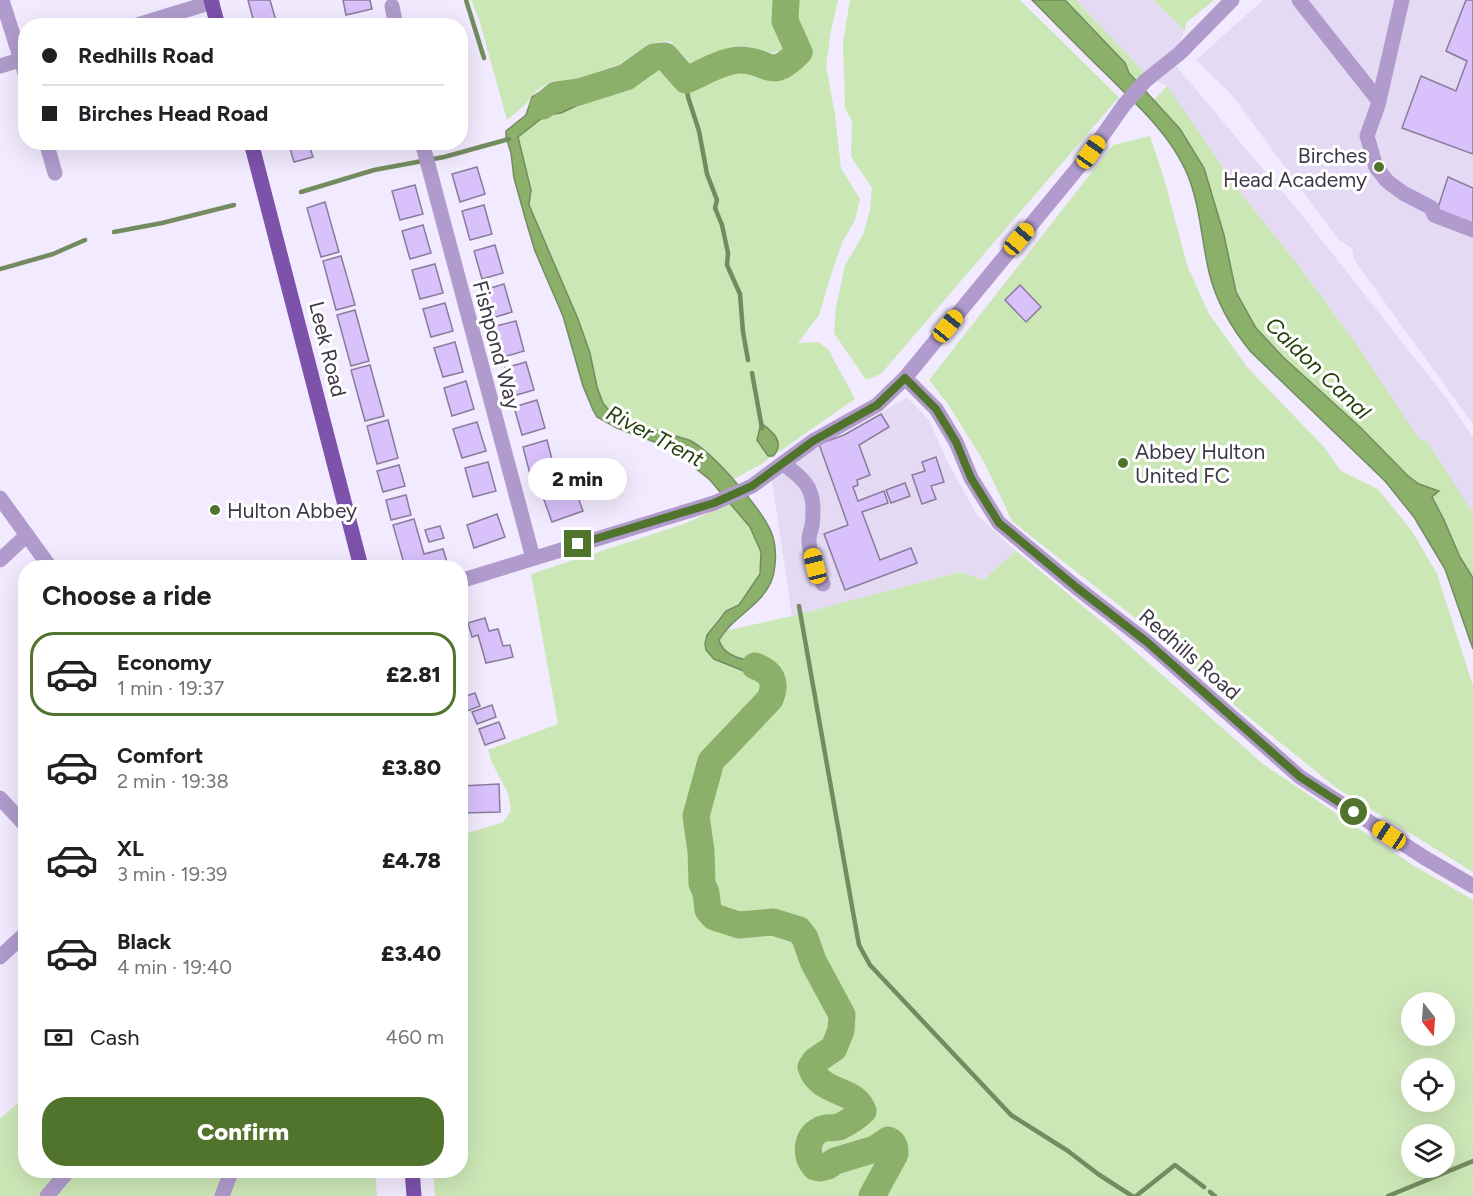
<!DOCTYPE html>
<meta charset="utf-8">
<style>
body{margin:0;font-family:Figtree,sans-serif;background:#f6f6f6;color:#202124;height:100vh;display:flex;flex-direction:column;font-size:22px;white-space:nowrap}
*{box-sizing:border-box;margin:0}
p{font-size:20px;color:#757577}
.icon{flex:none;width:33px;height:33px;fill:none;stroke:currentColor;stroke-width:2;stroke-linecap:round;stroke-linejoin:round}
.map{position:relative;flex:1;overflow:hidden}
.drawer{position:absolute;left:18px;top:560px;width:450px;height:618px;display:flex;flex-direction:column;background:#fff;border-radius:24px;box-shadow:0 6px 24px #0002}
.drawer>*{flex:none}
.hud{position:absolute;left:18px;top:18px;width:450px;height:132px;border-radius:24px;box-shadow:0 6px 24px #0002;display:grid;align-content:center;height:132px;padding:0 24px;background:#fff}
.needle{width:39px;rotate:163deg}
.buttons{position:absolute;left:1401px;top:992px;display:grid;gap:12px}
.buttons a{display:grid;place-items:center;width:54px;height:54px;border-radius:50%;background:#fff;box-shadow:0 6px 24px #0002;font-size:30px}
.end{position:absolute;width:27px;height:27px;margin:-14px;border:8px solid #51742d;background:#fff;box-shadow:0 0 0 3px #fff}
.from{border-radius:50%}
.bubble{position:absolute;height:42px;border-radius:21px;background:#fff;box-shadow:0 6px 24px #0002;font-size:20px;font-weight:800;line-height:42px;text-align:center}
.car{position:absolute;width:18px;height:36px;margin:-18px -9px;border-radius:8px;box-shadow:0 0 4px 2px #0007;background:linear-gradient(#f5c518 24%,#345 0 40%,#f5c518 0 76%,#345 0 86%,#f5c518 0)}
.hud b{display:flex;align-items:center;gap:21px;height:57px;font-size:22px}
.hud b+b{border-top:2px solid #e0e0e0}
.hud i{width:15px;height:15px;background:#202124}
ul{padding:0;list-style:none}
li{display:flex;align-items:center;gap:18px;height:84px;margin:0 12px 9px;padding:0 12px;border:3px solid transparent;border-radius:24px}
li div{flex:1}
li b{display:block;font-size:22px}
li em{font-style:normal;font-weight:800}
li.active{border-color:#51742d}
li>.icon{width:54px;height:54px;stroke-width:1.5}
h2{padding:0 24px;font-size:27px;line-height:72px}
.pay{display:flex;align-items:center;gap:15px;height:66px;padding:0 24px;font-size:22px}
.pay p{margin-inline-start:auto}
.button{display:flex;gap:12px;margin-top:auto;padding:12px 24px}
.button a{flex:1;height:69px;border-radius:24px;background:#51742d;color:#fff;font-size:24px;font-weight:800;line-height:69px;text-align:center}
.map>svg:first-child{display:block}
.built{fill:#e4daf3}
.green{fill:#cce7b6;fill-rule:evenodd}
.water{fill:#8ab06a;stroke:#738c5f;stroke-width:1.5}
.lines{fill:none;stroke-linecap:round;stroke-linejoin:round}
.stream{stroke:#738c5f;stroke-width:4.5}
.river{stroke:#8ab06a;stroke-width:27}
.building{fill:#d9c1fb;stroke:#897c9b;stroke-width:1.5}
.minor{stroke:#b09bcc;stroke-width:15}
.major{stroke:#7c52ab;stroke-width:15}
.route{stroke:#51742d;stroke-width:8}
.poi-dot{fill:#51742d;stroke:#fff;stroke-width:2}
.labels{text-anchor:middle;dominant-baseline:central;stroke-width:6;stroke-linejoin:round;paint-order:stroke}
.poi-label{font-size:21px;fill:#3e3846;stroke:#fff;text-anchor:start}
.street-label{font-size:21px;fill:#3e3846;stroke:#fff}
.water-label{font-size:22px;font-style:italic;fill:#263e0b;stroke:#fff}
</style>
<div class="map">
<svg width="1473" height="1196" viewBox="0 0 1473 1196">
<rect width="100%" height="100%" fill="#f2eafe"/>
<g class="built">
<path d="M1076,0H1153L1185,31L1171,60L1301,214L1447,399L1473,437V513L1427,441L1419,439L1357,345L1296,262L1243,196L1167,86L1149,77Z"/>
<path d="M1263,0H1473V424L1354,260L1352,248L1339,240L1231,94L1196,60Z"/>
<path d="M907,397L929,420L947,461L977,515L1016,551L983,580L960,572L792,616L772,480L819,444L844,435Z"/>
</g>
<g class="green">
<path d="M471,0H838L831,31L826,66L835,115L841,168L860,199L855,220L842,243L831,275L819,315L798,343L818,342L828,349L855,399L760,465L732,480L700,446L689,440L614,418L603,403L597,387L590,353L529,205L531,189L518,137L546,115L561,113L578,105L598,100L637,80L655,68L667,75L670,81L693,86L729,73L747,72L762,77L798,70L781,51C764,57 756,45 739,46C721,47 707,57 690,63L670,41L649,44L620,64L576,79L552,81L537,90L526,104L507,120L479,19Z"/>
<path d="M850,0H1020L1119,97L881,374L866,380L834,333L836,308L845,265L863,235L870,210L872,188L851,157L852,121L845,109L843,41Z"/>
<path d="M1065,0H1076L1145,73L1136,82L1129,73L1125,63Z"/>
<path d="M1153,0H1214L1186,23L1185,31Z"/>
<path d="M1167,86L1243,196L1296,262L1357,345L1419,439L1427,441L1473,513V578C1462,560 1454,542 1445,522C1441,514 1435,507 1431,497L1438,491L1419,484L1408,476L1361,428L1283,357L1256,328L1236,292L1224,235L1204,168L1180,129L1153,101Z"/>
<path d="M1150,136L1164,178L1187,265L1209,314L1247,367L1324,447L1341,471L1378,489L1412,531L1437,574L1473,686V872L1338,789L1241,711L1162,639L1012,521L984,462L948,404L929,380L1113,145Z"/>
<path d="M731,503C762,538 775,565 740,604C736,608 732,608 728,610C717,616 708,633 705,644L714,659L764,679L768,686L766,693L779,674C760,658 726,664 719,640L724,631L792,616L960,572L983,580L1016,551L1108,627L1263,764L1411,864L1473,900V1196H435L433,1170H460L461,829L465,834L503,822L511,811L508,793L492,763L488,750L558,724L531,574L684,524ZM1412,1002H1444V1035H1412ZM1412,1068H1444V1101H1412ZM1412,1134H1444V1167H1412Z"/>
<path d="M25,1097L26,1170H375L377,1196H0V1119Z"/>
</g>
<g class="water">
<path d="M1032,0H1065L1125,63L1129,73L1180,129L1204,168L1224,235L1236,292L1256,328L1283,357L1361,428L1408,476L1419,484L1439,491L1432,497L1444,520L1460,557L1473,578V649L1445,569L1414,517L1385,481L1251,352C1232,329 1216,301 1209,272C1201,238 1200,201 1185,169C1167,131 1136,104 1107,75C1081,50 1057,25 1032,0Z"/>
<path d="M573,88L578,105L561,113L546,115L518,137L531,190L529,205L578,319L590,353L597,387L603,403L615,418L689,440C712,451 766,513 773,537C777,551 776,569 771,582C760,607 732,617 719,640C727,667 767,655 782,680V692L765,694L768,686L764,679L714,659L706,650L705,644L707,635L726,611L739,605L760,574L761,552L750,527L710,480L676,453L668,447L617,428L597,417L593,410L583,386L563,316L535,251L526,221L514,178L511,153L506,137V131L526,115L532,97L542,91Z"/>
<path d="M761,423C772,431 786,442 773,456H768L757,440Z"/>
</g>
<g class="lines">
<g class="stream">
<path d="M466,0L484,58"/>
<path d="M686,80L688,97L699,131L707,174L717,200L715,208L722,225L728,253L727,265L740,294L743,332L748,360"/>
<path d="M301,192L374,170L444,157L509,139"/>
<path d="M114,232L162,223L234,205"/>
<path d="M0,269L53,254L85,240"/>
<path d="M752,373L762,428"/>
<path d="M799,606L853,912L859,945L870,965L1011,1115L1068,1151L1098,1174L1132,1196"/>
<path d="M1210,1192L1215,1196"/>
<path d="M1136,1196L1175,1165L1204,1187"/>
<path d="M1388,1196L1473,1161"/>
</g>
<g class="river">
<path d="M543,106L556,95L579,92L626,77L654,57L665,56L686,80C703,73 721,61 739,60C769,59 769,83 799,52L785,21L786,0"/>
<path d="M755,666C772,672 777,682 770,699L711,761L696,816L701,851L702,883L706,893L708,910L714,917L739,925L773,922L799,930L805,938L813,961L842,1015L841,1030L834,1048L815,1061L811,1067C820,1095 856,1088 863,1111C857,1117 847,1123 839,1127C833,1129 826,1126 820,1130C806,1137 805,1156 815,1167L820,1168L828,1166L835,1161L875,1149L888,1140C895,1143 895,1148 895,1154L872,1196"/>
</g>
</g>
<g class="building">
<path d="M248,0H270L276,21L255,26Z"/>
<path d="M343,0H370L372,9L346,15Z"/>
<path d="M1466,0H1473V154L1402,128L1421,76L1456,91L1467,61L1446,51Z"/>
<path d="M288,142H308L313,157L294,162Z"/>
<path d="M477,167L485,194L460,202L452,174Z"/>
<path d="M1448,177L1473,188V228L1436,214Z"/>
<path d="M415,185L423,214L400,220L392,191Z"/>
<path d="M325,202L339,252L321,257L307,208Z"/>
<path d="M484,205L492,234L470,240L462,211Z"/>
<path d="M423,225L431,253L410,259L402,231Z"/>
<path d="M495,245L503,273L482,279L474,251Z"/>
<path d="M341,256L355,305L336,310L323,261Z"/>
<path d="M435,264L443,293L420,299L412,270Z"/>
<path d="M504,284L512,312L492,318L484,290Z"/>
<path d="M1020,285L1041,307L1026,322L1005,300Z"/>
<path d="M445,303L453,331L431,337L423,309Z"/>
<path d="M355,310L369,361L351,366L337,315Z"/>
<path d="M516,321L524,351L500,358L492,327Z"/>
<path d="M455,342L463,372L443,377L434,348Z"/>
<path d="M526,362L534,390L513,396L505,368Z"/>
<path d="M370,365L384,416L365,421L351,370Z"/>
<path d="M466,381L474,409L452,416L444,388Z"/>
<path d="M537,400L545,428L522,435L514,407Z"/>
<path d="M881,414L889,427L859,445L870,475L857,480L858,485L853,487L858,501L884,491L888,503L862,512L880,560L911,548L917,563L845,590L824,534L848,525L819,444L844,435Z"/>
<path d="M388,420L398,458L377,464L367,426Z"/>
<path d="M477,422L486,451L462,458L453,429Z"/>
<path d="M547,440L555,471L531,478L523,447Z"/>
<path d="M936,457L944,482L931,486L936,499L922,504L912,475L925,471L922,462Z"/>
<path d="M488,462L496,491L473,497L465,468Z"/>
<path d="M399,465L405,486L383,492L377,471Z"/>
<path d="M905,483L910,496L891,503L886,490Z"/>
<path d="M574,486L583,511L552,522L543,497Z"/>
<path d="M406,495L411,515L391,520L386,500Z"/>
<path d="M497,514L505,537L474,548L467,525Z"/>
<path d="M414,519L424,554L443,549L447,562L429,567H405L393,525Z"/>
<path d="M440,526L444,538L429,542L425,530Z"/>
<path d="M485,618L489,631L498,629L503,646L510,645L513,657L486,663L478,635L472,637L468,623Z"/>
<path d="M475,693L480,706L462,713L460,698Z"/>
<path d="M492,705L496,717L477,724L472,712Z"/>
<path d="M499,722L505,738L485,745L479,729Z"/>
<path d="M499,784L500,812L463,813L462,786Z"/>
</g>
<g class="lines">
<g class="minor">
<path d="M2,0L26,76"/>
<path d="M1299,0L1379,101"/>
<path d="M1402,0L1378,105L1367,136L1376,167L1387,181L1403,193L1432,208L1434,215L1473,230"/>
<path d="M392,6L396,26"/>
<path d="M134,26L212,2"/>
<path d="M0,66L26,58"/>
<path d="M46,142L55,173"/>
<path d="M422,142L533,558"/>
<path d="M905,378L936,409L956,442L971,478L999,523L1076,587L1147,642L1300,777L1425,858L1473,886"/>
<path d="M783,464C810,482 816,493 812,526C811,530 809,535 809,539C809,554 817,571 823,584"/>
<path d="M0,498L50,567"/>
<path d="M0,560L27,535"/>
<path d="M460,581L714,503L752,486L813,441L877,405L905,378L1091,152L1124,105L1145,81L1180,53L1232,0"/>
<path d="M0,798L26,826"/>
<path d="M0,957L26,933"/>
<path d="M47,1196L69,1170"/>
<path d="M222,1196L232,1170"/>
</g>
<g class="major">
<path d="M211,0L218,26"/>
<path d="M251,142L361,567"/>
<path d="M412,1170L414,1196"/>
</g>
</g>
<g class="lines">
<path class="route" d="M578,544L714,503L752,486L813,441L877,405L905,378L936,409L956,442L971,478L999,523L1076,587L1147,642L1300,777L1354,812"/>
</g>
<g class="poi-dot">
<circle cx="1379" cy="167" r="6"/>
<circle cx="1123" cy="463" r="6"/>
<circle cx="215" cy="510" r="6"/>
</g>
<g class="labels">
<g class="poi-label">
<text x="1367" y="155" text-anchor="end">Birches<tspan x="1367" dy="24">Head Academy</tspan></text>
<text x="1135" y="451">Abbey Hulton<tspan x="1135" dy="24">United FC</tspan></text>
<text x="227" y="510">Hulton Abbey</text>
</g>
<g class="street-label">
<text transform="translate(497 345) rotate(75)">Fishpond Way</text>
<text transform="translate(328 349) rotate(76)">Leek Road</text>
<text transform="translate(1190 654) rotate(41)">Redhills Road</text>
</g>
<g class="water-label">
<text transform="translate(1318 368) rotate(44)">Caldon Canal</text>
<text transform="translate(655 436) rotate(28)">River Trent</text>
</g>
</g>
</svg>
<div class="buttons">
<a><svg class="needle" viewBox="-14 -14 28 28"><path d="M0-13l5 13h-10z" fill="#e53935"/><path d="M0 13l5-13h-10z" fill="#757577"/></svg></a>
<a><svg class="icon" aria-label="locate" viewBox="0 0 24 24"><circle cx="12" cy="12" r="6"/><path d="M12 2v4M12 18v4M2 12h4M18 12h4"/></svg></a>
<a><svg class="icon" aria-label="layers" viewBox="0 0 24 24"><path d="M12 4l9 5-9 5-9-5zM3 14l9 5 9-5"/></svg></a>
</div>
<i class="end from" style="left:1354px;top:812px"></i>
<i class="end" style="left:578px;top:544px"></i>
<div class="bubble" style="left:528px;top:458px;width:99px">2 min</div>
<i class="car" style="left:1091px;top:152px;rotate:35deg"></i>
<i class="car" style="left:1019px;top:239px;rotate:40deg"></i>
<i class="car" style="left:948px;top:326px;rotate:39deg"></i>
<i class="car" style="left:815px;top:566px;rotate:346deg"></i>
<i class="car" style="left:1389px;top:835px;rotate:303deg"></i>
<div class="hud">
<b><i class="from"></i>Redhills Road</b>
<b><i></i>Birches Head Road</b>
</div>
<section class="drawer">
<h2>Choose a ride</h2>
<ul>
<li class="active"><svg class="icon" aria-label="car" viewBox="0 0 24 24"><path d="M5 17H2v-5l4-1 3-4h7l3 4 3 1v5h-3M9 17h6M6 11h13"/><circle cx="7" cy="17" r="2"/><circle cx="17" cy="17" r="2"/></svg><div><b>Economy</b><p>1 min · 19:37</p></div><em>£2.81</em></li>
<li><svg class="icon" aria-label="car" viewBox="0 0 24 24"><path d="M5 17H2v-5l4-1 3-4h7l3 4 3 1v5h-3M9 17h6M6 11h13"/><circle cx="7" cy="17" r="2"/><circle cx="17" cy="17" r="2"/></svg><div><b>Comfort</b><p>2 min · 19:38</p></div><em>£3.80</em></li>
<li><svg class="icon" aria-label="car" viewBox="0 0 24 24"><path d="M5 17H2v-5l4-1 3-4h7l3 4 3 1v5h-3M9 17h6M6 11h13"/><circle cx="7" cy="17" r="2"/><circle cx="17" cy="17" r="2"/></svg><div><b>XL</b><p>3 min · 19:39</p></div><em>£4.78</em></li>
<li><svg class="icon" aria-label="car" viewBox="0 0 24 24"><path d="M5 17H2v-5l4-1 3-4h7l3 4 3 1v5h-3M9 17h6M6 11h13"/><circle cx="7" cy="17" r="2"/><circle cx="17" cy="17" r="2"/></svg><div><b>Black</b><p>4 min · 19:40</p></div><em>£3.40</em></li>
</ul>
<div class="pay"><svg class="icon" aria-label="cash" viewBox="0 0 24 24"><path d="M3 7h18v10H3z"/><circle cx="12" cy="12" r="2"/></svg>Cash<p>460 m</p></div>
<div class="button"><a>Confirm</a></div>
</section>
</div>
